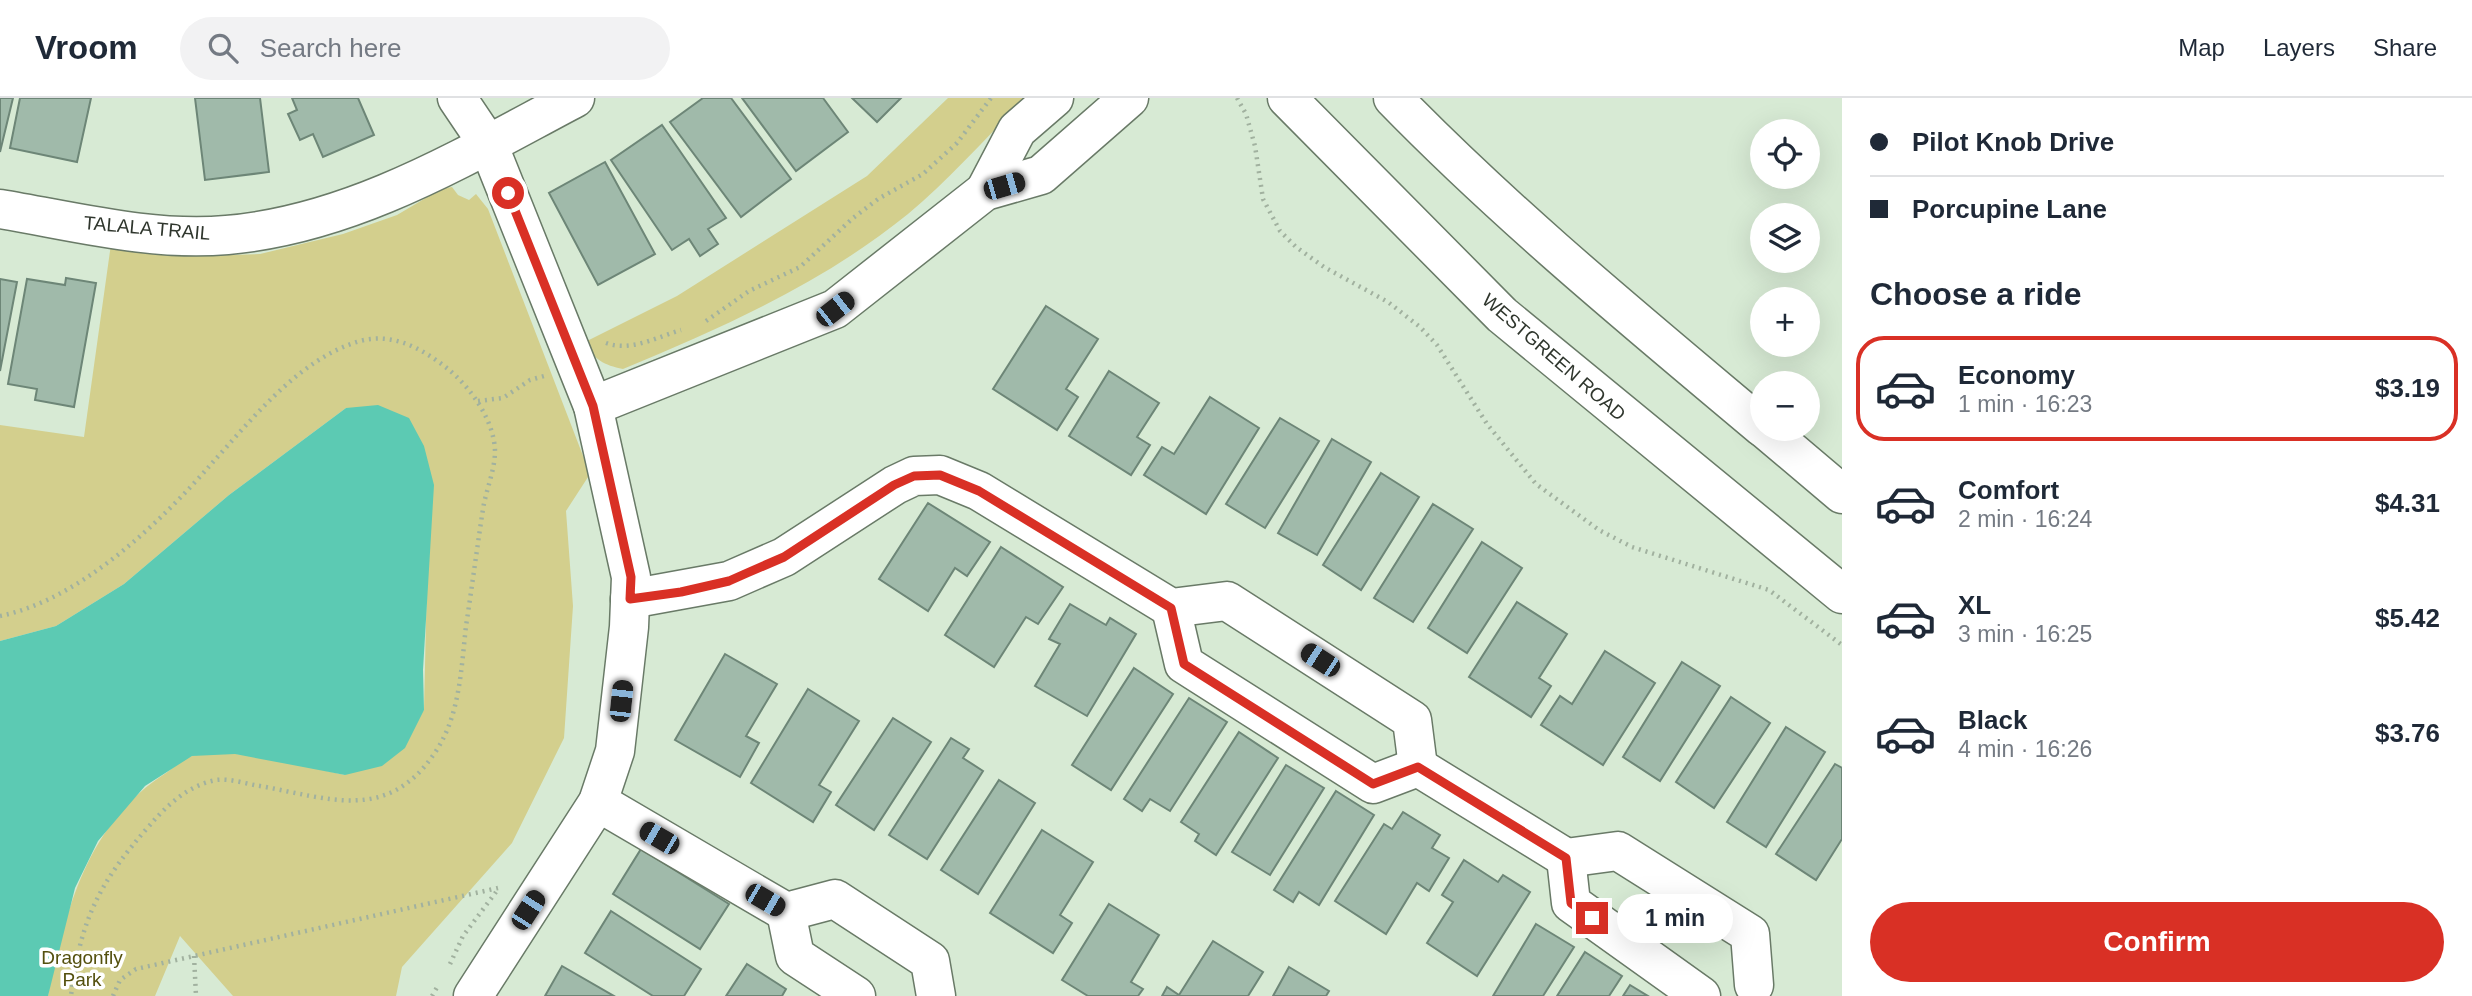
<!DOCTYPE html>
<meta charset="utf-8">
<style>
body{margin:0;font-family:Arial,sans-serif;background:#f2f2f3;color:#1f2937;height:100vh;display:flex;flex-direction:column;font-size:26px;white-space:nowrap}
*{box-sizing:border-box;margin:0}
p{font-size:23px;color:#747a83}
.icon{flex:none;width:38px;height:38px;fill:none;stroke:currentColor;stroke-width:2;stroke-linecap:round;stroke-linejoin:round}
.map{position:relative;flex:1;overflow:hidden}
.details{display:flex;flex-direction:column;background:#fff;width:630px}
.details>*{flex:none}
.hud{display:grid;align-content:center;height:154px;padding:0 28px;background:#fff}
.tools{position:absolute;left:1750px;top:21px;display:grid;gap:14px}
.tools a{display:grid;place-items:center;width:70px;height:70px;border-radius:50%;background:#fff;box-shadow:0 7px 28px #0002;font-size:35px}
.end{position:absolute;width:32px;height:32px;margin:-16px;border:9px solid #d93025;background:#fff;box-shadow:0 0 0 4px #fff}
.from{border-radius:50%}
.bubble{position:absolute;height:49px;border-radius:24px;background:#fff;box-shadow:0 7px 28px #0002;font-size:23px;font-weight:700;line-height:49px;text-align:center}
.car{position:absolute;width:21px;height:42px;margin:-21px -10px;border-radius:9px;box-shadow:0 0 5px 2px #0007;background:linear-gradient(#222 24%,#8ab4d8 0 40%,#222 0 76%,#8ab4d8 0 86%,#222 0)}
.hud b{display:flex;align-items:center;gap:24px;height:66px;font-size:26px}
.hud b+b{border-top:2px solid #e0e1e3}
.hud i{width:18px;height:18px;background:#1f2937}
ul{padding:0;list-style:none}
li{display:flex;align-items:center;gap:21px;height:105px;margin:0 14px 10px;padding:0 14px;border:4px solid transparent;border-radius:28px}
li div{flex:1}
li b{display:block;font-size:26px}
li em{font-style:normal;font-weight:700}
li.on{border-color:#d93025}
li>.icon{width:63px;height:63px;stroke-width:1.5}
h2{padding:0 28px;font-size:32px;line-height:84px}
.action{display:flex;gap:14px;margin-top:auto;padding:14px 28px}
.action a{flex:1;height:80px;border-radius:42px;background:#d93025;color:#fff;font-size:28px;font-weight:700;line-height:80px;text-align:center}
header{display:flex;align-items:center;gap:42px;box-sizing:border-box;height:98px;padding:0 35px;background:#fff;border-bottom:2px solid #e0e1e3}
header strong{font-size:33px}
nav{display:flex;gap:38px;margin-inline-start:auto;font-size:24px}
.search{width:490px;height:63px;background:#f2f2f3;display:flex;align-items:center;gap:18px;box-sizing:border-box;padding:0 24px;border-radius:38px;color:#747a83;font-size:26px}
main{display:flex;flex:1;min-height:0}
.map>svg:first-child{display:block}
.green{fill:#d3cf8d}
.water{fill:#5ccab3}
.building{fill:#a0baaa;stroke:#6d8677;stroke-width:2}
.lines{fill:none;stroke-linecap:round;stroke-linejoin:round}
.minor-casing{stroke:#697a67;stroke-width:41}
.path{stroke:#a1b19f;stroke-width:4.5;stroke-dasharray:2 5;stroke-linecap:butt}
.minor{stroke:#fff;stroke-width:38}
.route{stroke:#d93025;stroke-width:9}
.labels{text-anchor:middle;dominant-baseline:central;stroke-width:7;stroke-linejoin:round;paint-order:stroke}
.street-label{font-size:19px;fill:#2f362d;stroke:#fff}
.park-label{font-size:19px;fill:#54500e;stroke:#fff}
</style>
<header>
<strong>Vroom</strong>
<div class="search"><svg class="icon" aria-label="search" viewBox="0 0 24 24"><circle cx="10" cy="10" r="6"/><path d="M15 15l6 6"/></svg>Search here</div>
<nav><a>Map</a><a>Layers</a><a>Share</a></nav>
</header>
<main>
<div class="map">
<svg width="1842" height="898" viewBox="0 0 1842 898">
<rect width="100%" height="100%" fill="#d7ead4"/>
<g class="green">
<path d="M948,0H1026C987,38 950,81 908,116C823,185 724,229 623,271C604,267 594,262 585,244L677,198L867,78Z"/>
<path d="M452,89L458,97L469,102L476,96L488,111L590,376L566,413L573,508L564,640L512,745L402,869L396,898H233L180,838L155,898H48C65,813 88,724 166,675C174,670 183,660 192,658C229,647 306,669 345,677L424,612L427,480L346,310L229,397L124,486L56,528L0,543V327L84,339L111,146L196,158L260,156L343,136L397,117L441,91Z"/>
</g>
<path class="water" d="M378,307L409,320L424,348L434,387L423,572L424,612L405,650L382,668L345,677L235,656L192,658L145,688L98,743L75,790L48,898H0V543L56,528L124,486L229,397L346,310Z"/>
<g class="building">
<path d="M0,0H13L0,54Z"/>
<path d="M20,0H91L77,64L10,50Z"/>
<path d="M195,0H260L269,74L205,82Z"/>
<path d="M292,0H358L374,37L323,59L313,36L300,42L288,16L297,12Z"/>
<path d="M703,0H731L791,81L741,119L670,24Z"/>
<path d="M742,0H823L848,34L796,73Z"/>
<path d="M852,0H901L877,24Z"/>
<path d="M662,27L726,120L708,131L718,146L700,158L689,141L672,152L611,62Z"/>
<path d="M605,64L655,156L598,187L549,95Z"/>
<path d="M66,180L96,185L74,309L35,302L37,291L8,286L27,181L65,187Z"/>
<path d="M0,181L17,184L0,273Z"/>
<path d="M1046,208L1098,241L1066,291L1078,299L1057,332L993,291Z"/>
<path d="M1109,273L1159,305L1137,339L1150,347L1131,377L1069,338Z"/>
<path d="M1210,299L1259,330L1206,416L1144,377L1162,349L1174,356Z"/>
<path d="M1280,320L1319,343L1265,430L1226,406Z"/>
<path d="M1332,341L1371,364L1317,457L1278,435Z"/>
<path d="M1381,375L1419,399L1361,492L1323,467Z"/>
<path d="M928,405L990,444L967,478L955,470L928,513L879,481Z"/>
<path d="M1433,406L1473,431L1413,524L1374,500Z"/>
<path d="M1482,444L1522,470L1467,555L1428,530Z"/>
<path d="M1001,449L1063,489L1038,526L1026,519L994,569L945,537Z"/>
<path d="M1517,504L1567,536L1539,580L1551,588L1531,619L1469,579Z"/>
<path d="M1070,506L1106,527L1110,520L1136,536L1087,618L1035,588L1060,546L1049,541Z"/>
<path d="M1605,553L1655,585L1603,667L1541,627L1560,598L1572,606Z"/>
<path d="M725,556L777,586L746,638L759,645L740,679L675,642Z"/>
<path d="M1682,564L1720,588L1660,683L1623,659Z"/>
<path d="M1134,570L1173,596L1111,692L1072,667Z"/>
<path d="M808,591L859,623L819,687L831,694L813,724L751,685Z"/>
<path d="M1731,599L1770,625L1714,710L1676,684Z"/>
<path d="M1189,600L1227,624L1170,713L1150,701L1142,713L1124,701Z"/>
<path d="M893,620L931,644L874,732L836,707Z"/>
<path d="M1786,629L1825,654L1766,749L1727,724Z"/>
<path d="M1239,634L1278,660L1216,757L1195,743L1199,736L1181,724Z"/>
<path d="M951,640L969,651L963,660L983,673L927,761L889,737Z"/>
<path d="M1835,666L1842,670V741L1816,782L1776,756Z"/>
<path d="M1286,667L1324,690L1270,777L1232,754Z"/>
<path d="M999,682L1035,705L978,796L941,772Z"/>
<path d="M1336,693L1374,717L1319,807L1299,794L1293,804L1274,792Z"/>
<path d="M1403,714L1440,737L1432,750L1449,760L1429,793L1417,785L1386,836L1335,803L1384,726L1392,731Z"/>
<path d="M1042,732L1093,764L1060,817L1072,825L1053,855L990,815Z"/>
<path d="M641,751L729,806L700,851L613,796Z"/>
<path d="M1464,762L1498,784L1503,777L1530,794L1477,878L1427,845L1453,804L1442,797Z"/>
<path d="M1109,806L1159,837L1131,884L1143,891L1138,898H1088L1062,882Z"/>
<path d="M611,813L701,871L684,898H653L585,855Z"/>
<path d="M1536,826L1574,849L1543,898H1493Z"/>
<path d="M1213,843L1263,874L1248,898H1162L1167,889L1179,897Z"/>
<path d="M1585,854L1622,878L1609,898H1557Z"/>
<path d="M747,866L786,891L782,898H726Z"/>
<path d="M562,868L614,898H545Z"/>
<path d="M1289,869L1329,893L1326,898H1273Z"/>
<path d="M1630,887L1648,898H1623Z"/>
</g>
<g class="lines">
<g class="minor-casing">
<g id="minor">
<path d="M457,0L488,46L593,308L631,479L629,529L615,653L598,704L473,898"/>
<path d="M1287,0L1502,217L1842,496"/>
<path d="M1393,0C1508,118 1636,223 1762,329"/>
<path d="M985,93L1017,32L1054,0"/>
<path d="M0,111C73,123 152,144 227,137C354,126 465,58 575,0"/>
<path d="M593,308L835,211L985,93L1041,77L1129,0"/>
<path d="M1765,331L1842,396"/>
<path d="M630,501L729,483L784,459L895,387L914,378L940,377L979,393L1171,510L1227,503L1412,622L1418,669"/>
<path d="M1171,510L1184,566L1373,686L1418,669"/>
<path d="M1418,669L1566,760L1618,753L1750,836L1754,887"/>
<path d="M598,704L786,814L835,801L930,863L936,898"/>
<path d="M1566,760L1571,805L1701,898"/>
<path d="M786,814L795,858L856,898"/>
</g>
</g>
<g class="path">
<path d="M1237,0L1246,16L1255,48L1263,101L1280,133L1296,149L1324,169L1388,204L1420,229L1437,247L1487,326L1536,386L1599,432L1632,449L1769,492L1842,547"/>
<path d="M706,223L749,193L800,169L853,120L878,101L923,76L957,45L991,0"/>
<path d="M606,245C631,254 657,239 681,232"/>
<path d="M478,303L503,300L530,282L544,278"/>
<path d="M0,518C80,502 161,424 213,364C253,320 300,260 360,243C393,234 423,251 448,271C471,290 494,322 495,353C495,372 486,392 483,411C477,450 472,489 466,528C461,572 460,619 434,656C387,725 328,700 260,688C246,686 230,680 216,682C189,687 167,707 150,727C100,783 80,822 71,898"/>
<path d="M194,858L196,898"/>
<path d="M450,866L463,838L496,794"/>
<path d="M113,898L120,882L136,871L498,790"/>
<path d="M432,898L439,886"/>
</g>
<use href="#minor" class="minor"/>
</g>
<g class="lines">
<path class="route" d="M508,95L593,308L631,479L630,501L681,494L729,483L747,475L784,459L894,387L914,378L940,377L979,393L1171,510L1184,566L1373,686L1418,669L1566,760L1571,805L1592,820"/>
</g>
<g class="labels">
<g class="street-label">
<text transform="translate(147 130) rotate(5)">TALALA TRAIL</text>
<text transform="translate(1554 259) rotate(41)">WESTGREEN ROAD</text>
</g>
<g class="park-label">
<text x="82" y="859">Dragonfly<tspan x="82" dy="22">Park</tspan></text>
</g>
</g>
</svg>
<div class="tools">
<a><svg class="icon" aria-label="locate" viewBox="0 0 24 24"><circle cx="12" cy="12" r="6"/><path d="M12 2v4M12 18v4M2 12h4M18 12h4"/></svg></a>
<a><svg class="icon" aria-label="layers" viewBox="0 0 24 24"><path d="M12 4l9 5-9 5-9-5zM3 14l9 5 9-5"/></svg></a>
<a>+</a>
<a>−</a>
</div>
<i class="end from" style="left:508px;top:95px"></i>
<i class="end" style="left:1592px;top:820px"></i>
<div class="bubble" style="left:1617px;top:796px;width:116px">1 min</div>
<i class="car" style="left:1004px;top:88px;rotate:74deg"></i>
<i class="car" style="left:835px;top:211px;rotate:52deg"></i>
<i class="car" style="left:1320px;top:562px;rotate:303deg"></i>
<i class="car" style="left:621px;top:603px;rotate:6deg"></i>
<i class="car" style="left:659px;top:740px;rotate:300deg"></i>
<i class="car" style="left:765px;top:802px;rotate:120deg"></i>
<i class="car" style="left:528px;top:812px;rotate:33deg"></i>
</div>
<section class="details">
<div class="hud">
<b><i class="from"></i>Pilot Knob Drive</b>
<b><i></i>Porcupine Lane</b>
</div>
<h2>Choose a ride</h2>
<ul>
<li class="on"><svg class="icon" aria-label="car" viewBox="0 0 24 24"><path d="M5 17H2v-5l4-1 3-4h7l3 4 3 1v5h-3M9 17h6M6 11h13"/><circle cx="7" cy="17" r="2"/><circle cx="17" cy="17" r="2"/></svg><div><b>Economy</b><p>1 min · 16:23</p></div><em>$3.19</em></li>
<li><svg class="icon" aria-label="car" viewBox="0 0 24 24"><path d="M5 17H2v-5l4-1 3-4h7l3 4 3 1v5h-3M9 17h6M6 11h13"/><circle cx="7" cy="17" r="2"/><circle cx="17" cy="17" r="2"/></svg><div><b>Comfort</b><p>2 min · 16:24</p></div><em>$4.31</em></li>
<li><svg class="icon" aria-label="car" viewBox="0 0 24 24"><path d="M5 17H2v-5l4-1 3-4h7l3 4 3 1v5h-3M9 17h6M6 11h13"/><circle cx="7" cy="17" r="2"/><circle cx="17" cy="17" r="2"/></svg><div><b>XL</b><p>3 min · 16:25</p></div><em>$5.42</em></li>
<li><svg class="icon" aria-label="car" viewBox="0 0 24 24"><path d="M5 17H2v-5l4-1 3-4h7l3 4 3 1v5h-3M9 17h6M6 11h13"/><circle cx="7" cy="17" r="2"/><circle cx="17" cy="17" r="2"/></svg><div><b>Black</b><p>4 min · 16:26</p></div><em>$3.76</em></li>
</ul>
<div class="action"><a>Confirm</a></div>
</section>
</main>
